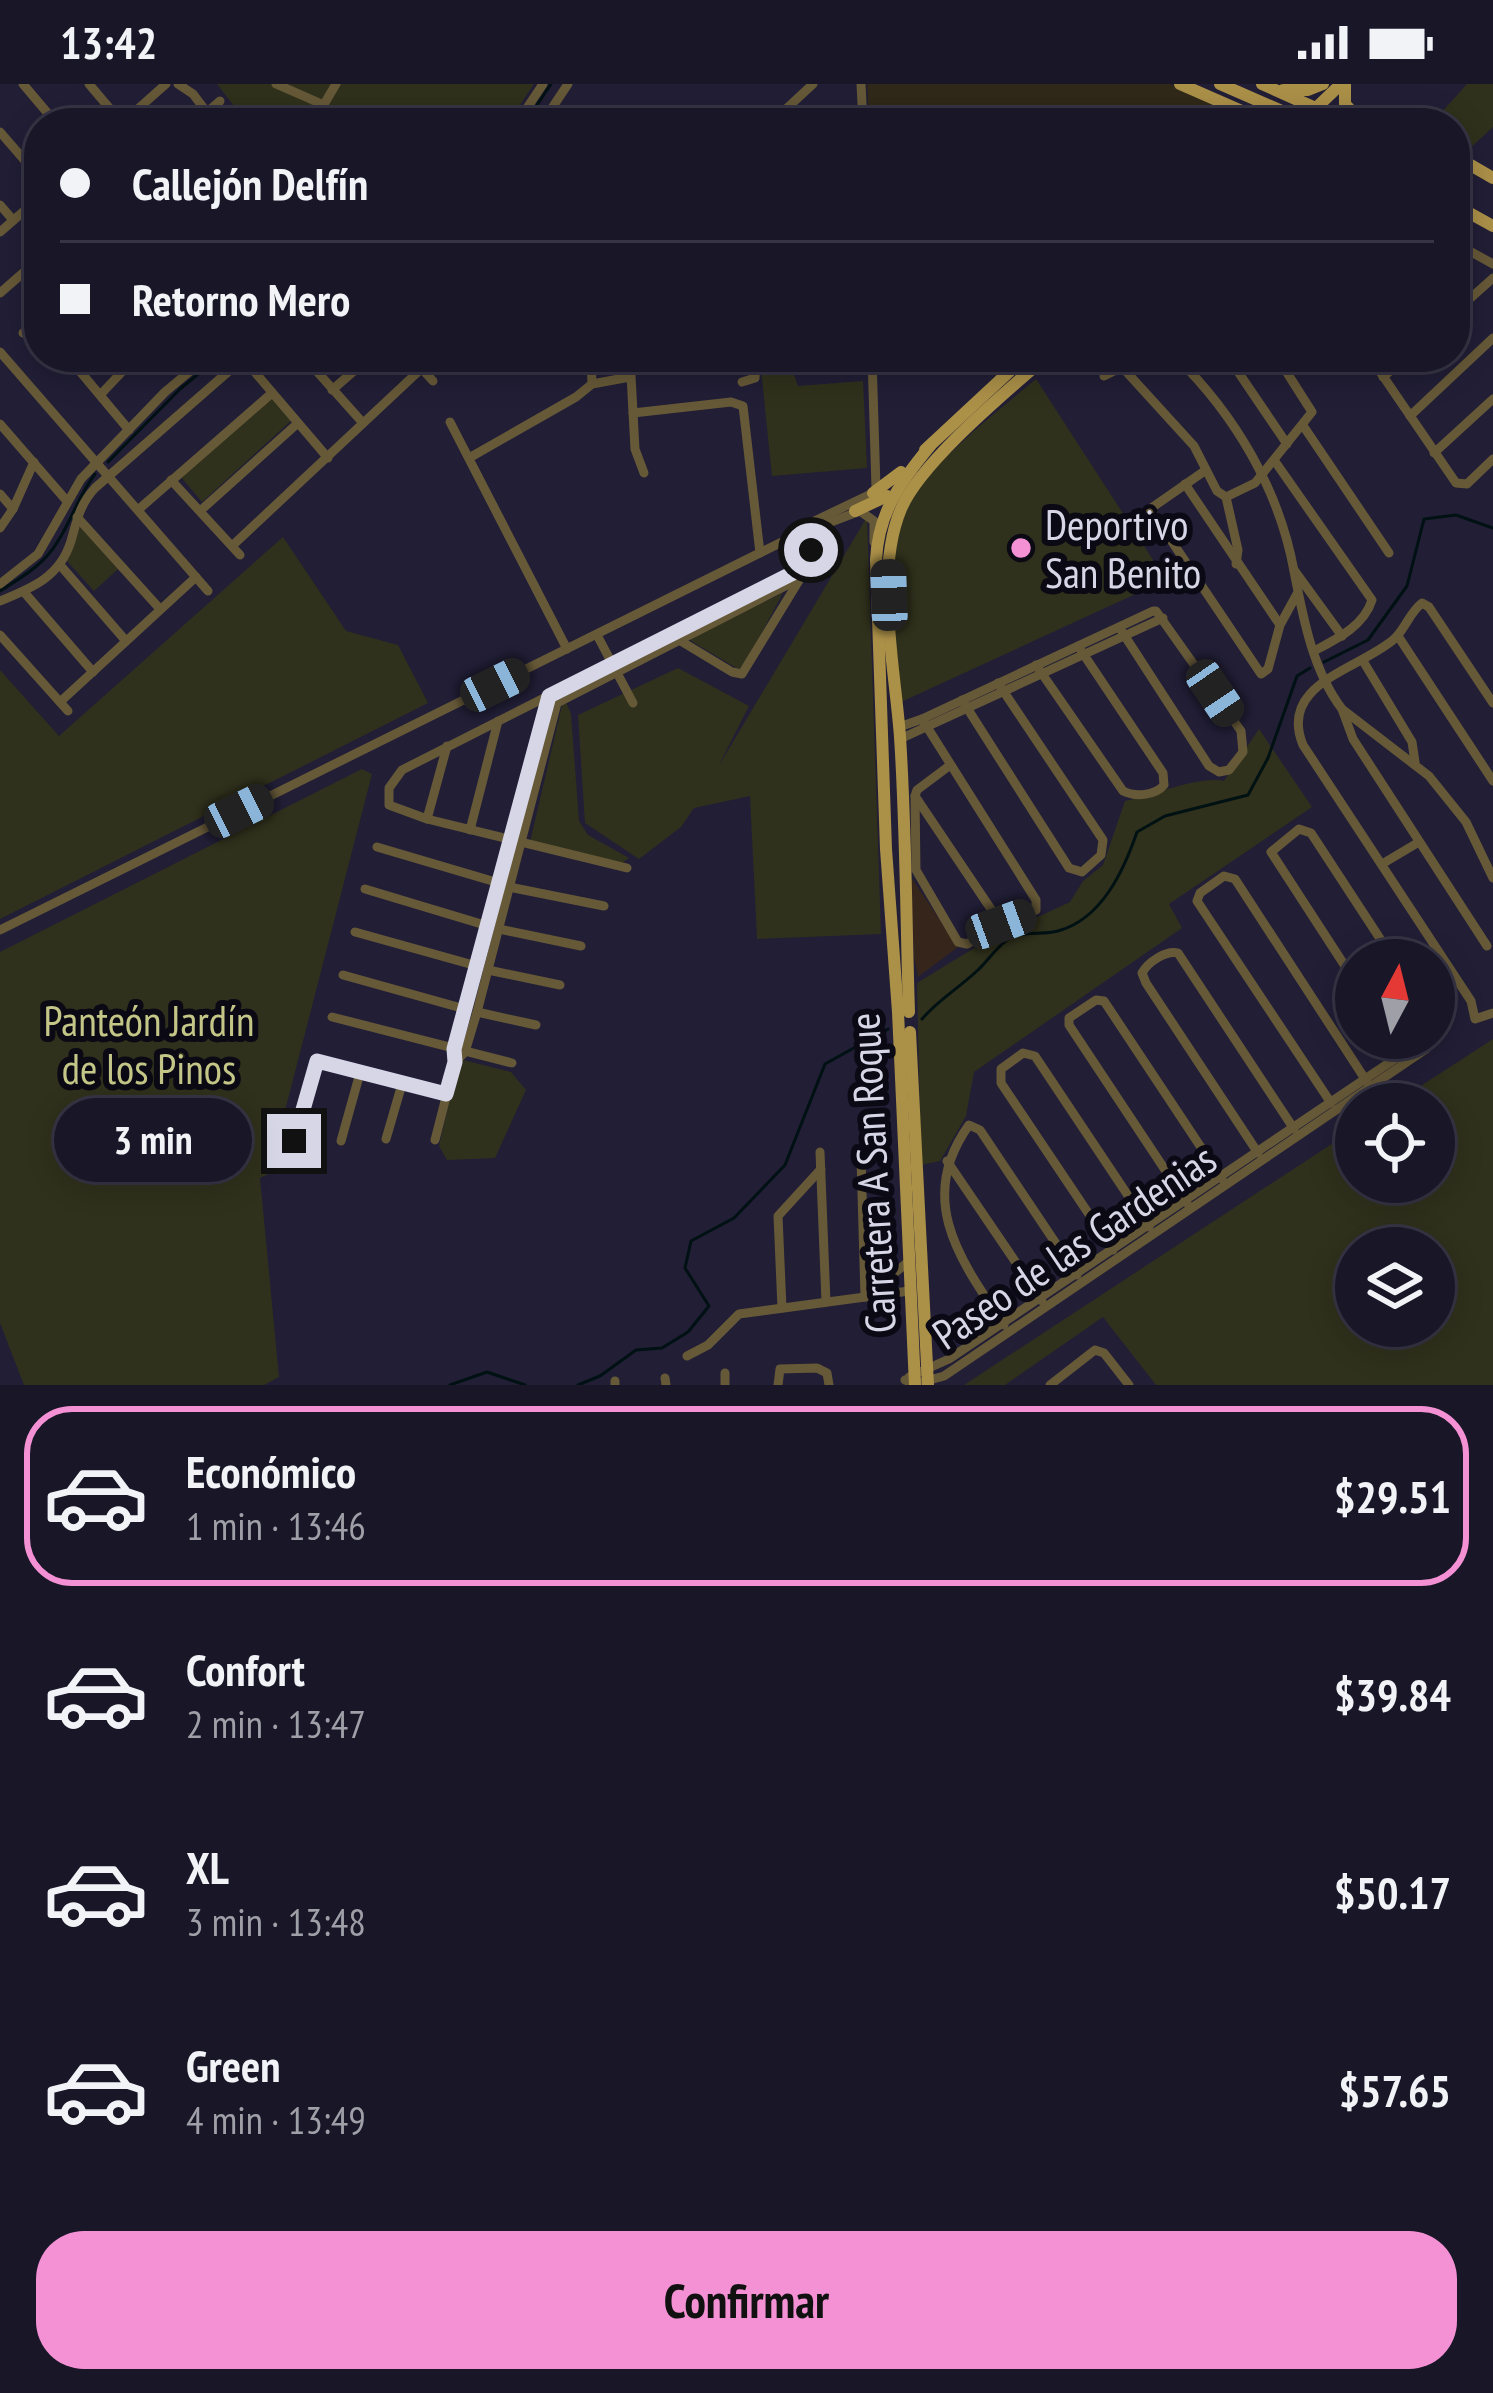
<!DOCTYPE html>
<html lang="es">
<meta charset="utf-8">
<style>
body{margin:0;font-family:"PT Sans Narrow",sans-serif;background:#221f30;color:#f1f3f6;height:100vh;display:flex;flex-direction:column;font-size:45px;white-space:nowrap}
*{box-sizing:border-box;margin:0}
p{font-size:39px;color:#9f9fa8}
.icon{flex:none;width:66px;height:66px;fill:none;stroke:currentColor;stroke-width:2;stroke-linecap:round;stroke-linejoin:round}
.map{position:relative;height:1301px;overflow:hidden}
.panel{display:flex;flex-direction:column;background:#191628;flex:1}
.panel>*{flex:none}
.banner{position:absolute;left:24px;top:24px;width:1446px;height:264px;border-radius:48px;box-shadow:0 6px 30px #0003,0 0 0 3px #373545;display:grid;align-content:center;height:264px;padding:0 36px;background:#191628}
.needle{width:78px;rotate:7deg}
.fabs{position:absolute;left:1335px;top:855px;display:grid;gap:24px}
.fabs a{display:grid;place-items:center;width:120px;height:120px;border-radius:50%;background:#191628;box-shadow:0 6px 30px #0003,0 0 0 3px #373545;font-size:60px}
.end{position:absolute;width:54px;height:54px;margin:-27px;border:15px solid #d7d6e7;background:#111;box-shadow:0 0 0 6px #111}
.from{border-radius:50%}
.bubble{position:absolute;height:84px;border-radius:42px;background:#191628;box-shadow:0 6px 30px #0003,0 0 0 3px #373545;font-size:39px;font-weight:700;line-height:84px;text-align:center}
.car{position:absolute;width:36px;height:72px;margin:-36px -18px;border-radius:15px;box-shadow:0 0 9px 3px #0007;background:linear-gradient(#222 24%,#8ab4d8 0 40%,#222 0 76%,#8ab4d8 0 86%,#222 0)}
.banner b{display:flex;align-items:center;gap:42px;height:114px;font-size:45px}
.banner b+b{border-top:3px solid #373545}
.banner i{width:30px;height:30px;background:#f1f3f6}
ul{padding:21px 0 0;list-style:none}
li{display:flex;align-items:center;gap:36px;height:180px;margin:0 24px 18px;padding:0 12px;border:6px solid transparent;border-radius:48px}
li div{flex:1}
li b{display:block;font-size:45px}
li em{font-style:normal;font-weight:700}
li.current{border-color:#f491d4}
li>.icon{width:108px;height:108px;stroke-width:1.5}
.action{display:flex;gap:24px;margin-top:auto;padding:24px 36px}
.action a{flex:1;height:138px;border-radius:48px;background:#f491d4;color:#111;font-size:48px;font-weight:700;line-height:138px;text-align:center}
.status{display:flex;justify-content:space-between;align-items:center;height:84px;padding:0 60px;background:#191628;direction:ltr}
.status svg{height:33px;fill:currentColor}
.map>svg:first-child{display:block}
.commercial{fill:#302818}
.education{fill:#35251b}
.green{fill:#30311c;fill-rule:evenodd}
.lines{fill:none;stroke-linecap:round;stroke-linejoin:round}
.stream{stroke:#001113;stroke-width:3}
.minor{stroke:#665938;stroke-width:9}
.major{stroke:#ab9048;stroke-width:12}
.route{stroke:#d7d6e7;stroke-width:15}
.poi-dot{fill:#f491d4;stroke:#0b0a14;stroke-width:4.5}
.labels{text-anchor:middle;dominant-baseline:central;stroke-width:12;stroke-linejoin:round;paint-order:stroke}
.poi-label{font-size:42px;fill:#d7d6e7;stroke:#0b0a14;text-anchor:start}
.park-label{font-size:42px;fill:#c4c687;stroke:#0b0a14}
.street-label{font-size:42px;fill:#d7d6e7;stroke:#0b0a14}
</style>
<div class="status"><b>13:42</b><svg viewBox="0 0 49 12"><path d="M0 12V9h3v3zM5 12V6h3v6zM10 12V3h3v9zM15 12V0h3v12zM26 1h20v11H26zM47 4h2v5h-2z"/></svg></div>
<div class="map">
<svg width="1493" height="1301" viewBox="0 0 1493 1301">
<rect width="100%" height="100%" fill="#211e36"/>
<path class="commercial" d="M867,0H1170L1247,34L1250,39H869Z"/>
<path class="education" d="M911,793L958,863L918,893L914,872Z"/>
<g class="green">
<path d="M217,0H534L508,39H247Z"/>
<path d="M1467,0H1493V43L1468,66L1455,60V39H1432Z"/>
<path d="M790,280L798,302L863,297L867,384L772,392L761,285Z"/>
<path d="M1036,295L1166,496L901,618C897,561 886,498 899,442C911,392 997,328 1036,295Z"/>
<path d="M273,313L293,335L202,418L181,393Z"/>
<path d="M867,433L881,850L757,855L750,712L694,724L681,743L639,775L585,739L578,631L678,584L749,622L718,683Z"/>
<path d="M80,442L118,485L94,507L67,477Z"/>
<path d="M283,453L346,547L398,561L428,619L0,835V586L59,652Z"/>
<path d="M783,509L744,582L738,585L691,557L693,552Z"/>
<path d="M564,613L571,630L579,737L588,751L629,774L619,781L530,758Z"/>
<path d="M1259,645L1312,723L1169,820L1182,844L974,988L966,1032L940,1077L921,1081L917,899L984,858L1070,818L1083,797L1103,781L1125,717C1152,711 1202,691 1224,697Z"/>
<path d="M362,685L372,690L272,1077L273,1088L260,1094L279,1293L264,1301H24L0,1239V868Z"/>
<path d="M1493,955V1301H1156L1103,1233L1005,1301H964L1356,1044V1098H1434V1020H1393ZM1356,1164H1434V1242H1356Z"/>
<path d="M459,975L511,988L526,1006L495,1074L447,1076L439,1062Z"/>
</g>
<g class="lines">
<g class="stream">
<path d="M525,39L551,0"/>
<path d="M108,378L180,305L219,273"/>
<path d="M0,507C22,493 44,481 58,457C73,434 77,414 95,390"/>
<path d="M1324,578L1368,556L1407,502L1424,435L1456,431L1493,444"/>
<path d="M922,935C939,915 959,904 978,886C988,877 999,859 1012,853C1025,847 1044,851 1058,847C1102,835 1124,786 1137,748L1165,732L1248,711L1268,674L1297,592L1310,584"/>
<path d="M450,1301L487,1288L525,1301"/>
<path d="M578,1301L600,1292L636,1266L662,1264L688,1248L709,1222L685,1184L691,1157L734,1134L785,1081L825,980L888,945"/>
</g>
<g class="minor">
<path d="M23,0L56,39"/>
<path d="M89,0L122,39"/>
<path d="M178,0L193,10L215,39"/>
<path d="M276,0L324,21"/>
<path d="M861,0L863,39"/>
<path d="M122,39L166,0"/>
<path d="M195,39L220,17"/>
<path d="M313,39L336,0"/>
<path d="M517,39L543,0"/>
<path d="M542,39L568,0"/>
<path d="M771,39L813,0"/>
<path d="M0,48L39,93"/>
<path d="M0,121L13,136"/>
<path d="M0,148L39,114"/>
<path d="M1455,159L1493,180"/>
<path d="M0,209L39,175"/>
<path d="M1455,228L1493,194"/>
<path d="M23,249L39,235"/>
<path d="M0,268L208,507"/>
<path d="M68,273L129,346"/>
<path d="M242,273L328,374"/>
<path d="M304,273L363,339"/>
<path d="M411,273L433,297"/>
<path d="M591,273L592,300"/>
<path d="M630,273L635,365L644,389"/>
<path d="M1176,273C1235,331 1279,405 1294,487C1303,534 1313,587 1342,625L1429,692L1466,738L1493,794"/>
<path d="M1228,273L1287,360"/>
<path d="M1370,273L1456,399L1467,400L1493,375"/>
<path d="M1122,283L1194,362L1217,407L1226,413L1238,466L1236,480"/>
<path d="M1104,292L1122,283L1130,273"/>
<path d="M1383,293L1406,273"/>
<path d="M742,298L755,294L756,273"/>
<path d="M332,306L370,273"/>
<path d="M101,310L136,273"/>
<path d="M633,329L731,318L743,322L760,469"/>
<path d="M1410,332L1493,254"/>
<path d="M450,338L567,565"/>
<path d="M0,340L66,416"/>
<path d="M1304,343L1389,469"/>
<path d="M1434,369L1493,315"/>
<path d="M469,374L576,313L592,300L630,293"/>
<path d="M1274,376L1372,516C1364,542 1337,555 1314,567"/>
<path d="M1206,386L1150,425L1261,590L1268,585L1280,541L1297,510"/>
<path d="M171,396L240,471"/>
<path d="M1185,400L1280,541"/>
<path d="M0,410L13,425"/>
<path d="M1226,413L1255,399L1312,328L1277,273"/>
<path d="M138,426L272,309"/>
<path d="M200,427L298,339"/>
<path d="M77,433L160,525"/>
<path d="M0,444L13,425L34,378"/>
<path d="M794,452L802,443L873,409L876,404L872,273"/>
<circle cx="815" cy="460" r="7"/>
<path d="M232,462L421,285"/>
<path d="M60,481L126,557"/>
<path d="M1294,486L1342,552"/>
<path d="M0,500L38,470L81,395L165,308L207,273"/>
<path d="M24,508L93,588"/>
<path d="M0,517C32,504 60,493 71,457C77,436 80,420 95,404L245,273"/>
<path d="M0,551L68,627"/>
<path d="M597,551L633,619"/>
<path d="M1398,552L1493,697"/>
<path d="M679,556L732,588L742,590L817,467"/>
<path d="M1363,577L1412,658L1415,678"/>
<path d="M1036,581L1123,707C1135,713 1155,712 1164,701L1163,689L1078,562"/>
<path d="M548,612L402,686L389,704V721L427,735L627,784"/>
<path d="M962,616L1069,784L1082,788L1101,771L1103,756L998,599"/>
<path d="M60,618L196,493"/>
<path d="M1493,619L1429,523L1422,519C1409,529 1405,546 1393,556C1357,586 1278,600 1303,661L1471,917L1475,935L1493,929"/>
<path d="M1342,625L1353,655L1487,862"/>
<path d="M899,643L922,635L1153,527H1156L1241,647L1243,668L1229,686L1219,688L1209,682L1119,543"/>
<path d="M900,655L1163,534"/>
<path d="M949,682L917,706L915,712L1001,840"/>
<path d="M915,712L916,786L958,858L967,860L1001,840L1036,826V816L922,635"/>
<path d="M427,735L447,662"/>
<path d="M470,746L498,637"/>
<path d="M377,763L499,799"/>
<path d="M1382,780L1419,758"/>
<path d="M509,803L604,822"/>
<path d="M365,805L488,842"/>
<path d="M499,845L581,862"/>
<path d="M0,846L794,452L860,427L874,437V458"/>
<path d="M355,848L477,882"/>
<path d="M488,886L560,901"/>
<path d="M343,891L465,925"/>
<path d="M1356,899L1271,768L1299,745L1311,749L1394,876"/>
<path d="M477,928L536,941"/>
<path d="M332,933L512,979"/>
<path d="M455,978L465,968L477,928L557,619L797,496"/>
<path d="M1331,1019L1197,817L1200,809L1224,792L1235,795L1367,998"/>
<path d="M386,1055L402,1000"/>
<path d="M435,1056L455,978L454,965L549,612L793,489"/>
<path d="M341,1057L360,989"/>
<path d="M288,1061L300,1046L317,977L446,1009"/>
<path d="M820,1068L826,1218"/>
<path d="M1258,1069L1146,899L1142,889C1148,878 1166,866 1178,869L1294,1045"/>
<path d="M861,1074L865,1213L909,1207"/>
<path d="M947,1077L1042,1217"/>
<path d="M1187,1119L1069,941V934L1096,916L1104,917L1222,1095"/>
<path d="M1113,1166L1001,999V985L1023,969L1035,972L1149,1143"/>
<path d="M782,1224L778,1132L821,1085"/>
<path d="M1004,1241C961,1177 915,1116 969,1041L980,1046L1077,1191"/>
<path d="M687,1272L708,1261L739,1230L865,1213L908,1178"/>
<path d="M725,1289V1301"/>
<path d="M909,1293L949,1275L1426,954"/>
<path d="M665,1294L666,1301"/>
<path d="M905,1296L915,1300L944,1292L1426,965L1431,954"/>
<path d="M615,1297V1301"/>
<path d="M778,1301L780,1285L817,1284L827,1289L829,1301"/>
<path d="M1050,1301L1095,1266L1104,1269L1129,1301"/>
</g>
<g class="major">
<path d="M1180,0L1260,35"/>
<path d="M1220,0L1309,39"/>
<path d="M1262,0L1349,39"/>
<path d="M1345,0V20L1362,39"/>
<path d="M1283,6H1308L1323,0"/>
<path d="M1314,26L1341,0"/>
<path d="M1455,72L1493,94"/>
<path d="M1455,121L1493,142"/>
<path d="M925,366L1025,273"/>
<path d="M873,409L901,388"/>
<path d="M855,427L887,412"/>
<path d="M909,928C906,837 906,744 900,653C895,584 874,489 901,425C920,379 1007,307 1046,273"/>
<path d="M910,948L928,1301"/>
<path d="M915,1301L898,928L886,765L876,476C878,429 901,397 930,362"/>
</g>
</g>
<g class="lines">
<path class="route" d="M294,1057L317,977L446,1010L455,978L454,965L549,612L793,489L808,461L811,466"/>
</g>
<circle class="poi-dot" cx="1021" cy="464" r="12"/>
<g class="labels">
<g class="poi-label">
<text x="1045" y="440">Deportivo<tspan x="1045" dy="48">San Benito</tspan></text>
</g>
<g class="park-label">
<text x="149" y="936">Panteón Jardín<tspan x="149" dy="48">de los Pinos</tspan></text>
</g>
<g class="street-label">
<text transform="translate(872 1089) rotate(-93)">Carretera A San Roque</text>
<text transform="translate(1074 1162) rotate(-34)">Paseo de las Gardenias</text>
</g>
</g>
</svg>
<div class="fabs">
<a><svg class="needle" viewBox="-14 -14 28 28"><path d="M0-13l5 13h-10z" fill="#e53935"/><path d="M0 13l5-13h-10z" fill="#9f9fa8"/></svg></a>
<a><svg class="icon" aria-label="locate" viewBox="0 0 24 24"><circle cx="12" cy="12" r="6"/><path d="M12 2v4M12 18v4M2 12h4M18 12h4"/></svg></a>
<a><svg class="icon" aria-label="layers" viewBox="0 0 24 24"><path d="M12 4l9 5-9 5-9-5zM3 14l9 5 9-5"/></svg></a>
</div>
<i class="end from" style="left:811px;top:466px"></i>
<i class="end" style="left:294px;top:1057px"></i>
<div class="bubble" style="left:54px;top:1014px;width:198px">3 min</div>
<i class="car" style="left:889px;top:511px;rotate:358deg"></i>
<i class="car" style="left:495px;top:601px;rotate:64deg"></i>
<i class="car" style="left:1215px;top:609px;rotate:146deg"></i>
<i class="car" style="left:239px;top:727px;rotate:64deg"></i>
<i class="car" style="left:1001px;top:840px;rotate:70deg"></i>
<div class="banner">
<b><i class="from"></i>Callejón Delfín</b>
<b><i></i>Retorno Mero</b>
</div>
</div>
<section class="panel">
<ul>
<li class="current"><svg class="icon" aria-label="car" viewBox="0 0 24 24"><path d="M5 17H2v-5l4-1 3-4h7l3 4 3 1v5h-3M9 17h6M6 11h13"/><circle cx="7" cy="17" r="2"/><circle cx="17" cy="17" r="2"/></svg><div><b>Económico</b><p>1 min · 13:46</p></div><em>$29.51</em></li>
<li><svg class="icon" aria-label="car" viewBox="0 0 24 24"><path d="M5 17H2v-5l4-1 3-4h7l3 4 3 1v5h-3M9 17h6M6 11h13"/><circle cx="7" cy="17" r="2"/><circle cx="17" cy="17" r="2"/></svg><div><b>Confort</b><p>2 min · 13:47</p></div><em>$39.84</em></li>
<li><svg class="icon" aria-label="car" viewBox="0 0 24 24"><path d="M5 17H2v-5l4-1 3-4h7l3 4 3 1v5h-3M9 17h6M6 11h13"/><circle cx="7" cy="17" r="2"/><circle cx="17" cy="17" r="2"/></svg><div><b>XL</b><p>3 min · 13:48</p></div><em>$50.17</em></li>
<li><svg class="icon" aria-label="car" viewBox="0 0 24 24"><path d="M5 17H2v-5l4-1 3-4h7l3 4 3 1v5h-3M9 17h6M6 11h13"/><circle cx="7" cy="17" r="2"/><circle cx="17" cy="17" r="2"/></svg><div><b>Green</b><p>4 min · 13:49</p></div><em>$57.65</em></li>
</ul>
<div class="action"><a>Confirmar</a></div>
</section>
